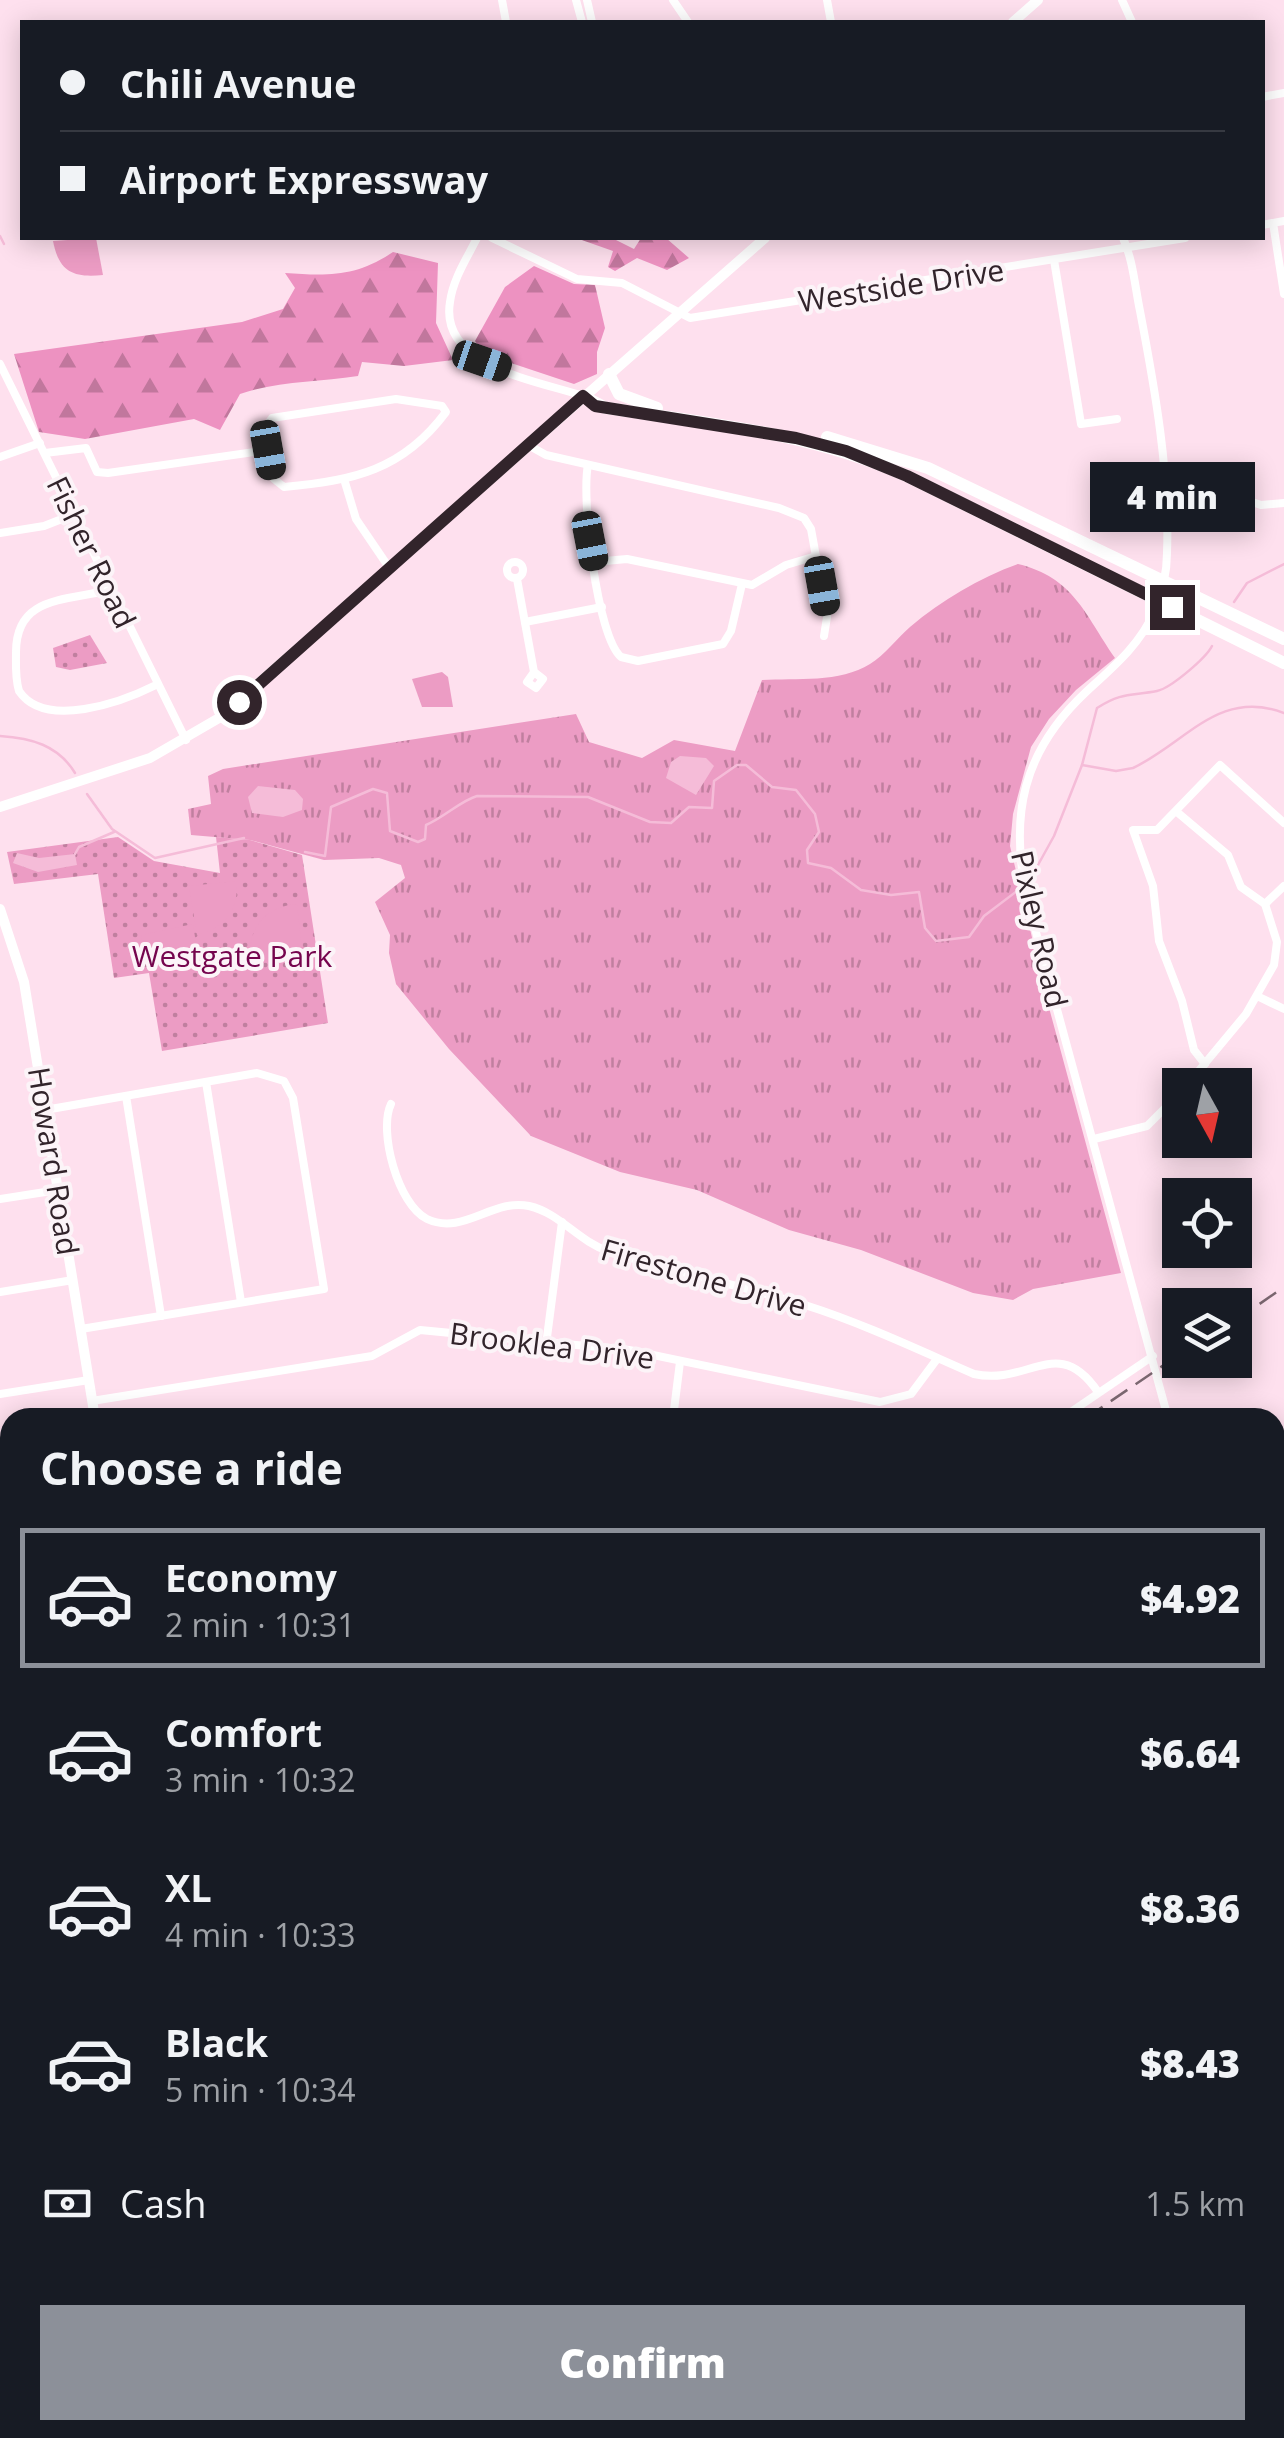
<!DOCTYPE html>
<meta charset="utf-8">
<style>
body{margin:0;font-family:"Open Sans",sans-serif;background:#242831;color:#f1f3f6;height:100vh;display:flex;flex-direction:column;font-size:38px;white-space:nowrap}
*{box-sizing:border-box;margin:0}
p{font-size:32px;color:#9ea1a6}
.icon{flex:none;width:55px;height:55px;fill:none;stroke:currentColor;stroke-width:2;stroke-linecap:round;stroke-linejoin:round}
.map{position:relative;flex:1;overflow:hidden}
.details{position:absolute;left:0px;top:1408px;width:1285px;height:1032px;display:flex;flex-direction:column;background:#171b24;border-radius:30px 30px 0 0;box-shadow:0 5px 25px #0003}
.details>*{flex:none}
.top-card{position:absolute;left:20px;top:20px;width:1245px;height:220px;border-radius:0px;box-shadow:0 5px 25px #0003;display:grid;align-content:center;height:220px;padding:0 40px;background:#171b24}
.needle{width:65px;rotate:172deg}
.fabs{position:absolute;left:1162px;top:1068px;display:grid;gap:20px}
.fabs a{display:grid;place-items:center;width:90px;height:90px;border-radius:0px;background:#171b24;box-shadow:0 5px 25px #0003;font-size:50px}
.end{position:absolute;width:45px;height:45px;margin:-22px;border:12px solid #32242b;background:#fff;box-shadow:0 0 0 5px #fff}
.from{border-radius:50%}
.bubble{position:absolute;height:70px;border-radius:0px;background:#171b24;box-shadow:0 5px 25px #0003;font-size:32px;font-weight:800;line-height:70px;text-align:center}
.car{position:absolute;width:30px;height:60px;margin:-30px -15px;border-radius:12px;box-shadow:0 0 8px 2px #0007;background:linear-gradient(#222 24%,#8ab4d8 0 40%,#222 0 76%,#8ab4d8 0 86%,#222 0)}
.top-card b{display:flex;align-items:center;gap:35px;height:95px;font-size:38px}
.top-card b+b{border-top:2px solid #363941}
.top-card i{width:25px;height:25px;background:#f1f3f6}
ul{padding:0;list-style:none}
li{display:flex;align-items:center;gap:30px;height:140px;margin:0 20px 15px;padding:0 20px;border:5px solid transparent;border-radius:0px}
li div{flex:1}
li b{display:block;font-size:38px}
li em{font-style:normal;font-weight:800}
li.selected{border-color:#8c9099}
li>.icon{width:90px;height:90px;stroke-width:1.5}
h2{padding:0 40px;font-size:45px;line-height:120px}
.pay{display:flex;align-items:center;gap:25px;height:110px;padding:0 40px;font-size:38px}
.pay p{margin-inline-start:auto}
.button{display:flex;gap:20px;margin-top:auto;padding:20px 40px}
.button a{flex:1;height:115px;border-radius:0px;background:#8c9099;color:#fff;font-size:40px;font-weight:800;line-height:115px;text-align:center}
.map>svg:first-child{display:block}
.grass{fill:url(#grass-tufts)}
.forest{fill:url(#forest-firs)}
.park{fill:url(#park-dots)}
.pitch{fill:#ec9cc4}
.water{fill:#f5bcd8}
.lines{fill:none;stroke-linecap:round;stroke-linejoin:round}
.stream{stroke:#f5bcd8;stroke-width:2.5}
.minor{stroke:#fff;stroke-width:8}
.major{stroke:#fff;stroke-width:10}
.highway{stroke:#fff;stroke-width:12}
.rail{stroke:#7b6770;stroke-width:2.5;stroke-dasharray:20 10;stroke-linecap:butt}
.route{stroke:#32242b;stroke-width:12}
.labels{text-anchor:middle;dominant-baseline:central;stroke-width:8;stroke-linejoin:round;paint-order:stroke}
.street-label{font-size:30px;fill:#32242b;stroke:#fcf4f8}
.park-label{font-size:30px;fill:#75054e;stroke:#fcf4f8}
</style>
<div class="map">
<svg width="1284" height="2438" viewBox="0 0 1284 2438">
<defs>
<pattern id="grass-tufts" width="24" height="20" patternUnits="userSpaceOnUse" patternTransform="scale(2.5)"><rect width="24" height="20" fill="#ec9cc4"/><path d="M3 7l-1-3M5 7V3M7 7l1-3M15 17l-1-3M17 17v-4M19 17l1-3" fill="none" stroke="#c07f9f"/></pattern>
<pattern id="forest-firs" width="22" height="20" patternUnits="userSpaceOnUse" patternTransform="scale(2.5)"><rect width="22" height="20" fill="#ed92c1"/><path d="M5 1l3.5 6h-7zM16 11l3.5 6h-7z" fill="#c1779d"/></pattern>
<pattern id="park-dots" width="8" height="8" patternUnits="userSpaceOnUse" patternTransform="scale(2.5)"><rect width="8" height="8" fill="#ec9cc4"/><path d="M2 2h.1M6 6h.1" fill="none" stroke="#c07f9f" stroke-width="1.8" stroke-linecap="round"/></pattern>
</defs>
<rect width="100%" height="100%" fill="#fee0ee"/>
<g class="grass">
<path d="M1018,564C1074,578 1084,613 1115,658L1076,690L1049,719L1031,747L1013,814L1010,846L1048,1004L1121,1273L1033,1289L1013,1300L973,1293L861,1250L789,1230L697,1190L620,1172L531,1136L449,1049L396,984L389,953L390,935L375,902L405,878L401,865L379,858L324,860L250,840L191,835L188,809L211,804L208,776L223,769L576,714L589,742L642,758L674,740L735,751L762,680C796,678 840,683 870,664C885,655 897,638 910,627C942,600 979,578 1018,564Z"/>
<path d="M1284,1618V1694L1275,1682V1620Z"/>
</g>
<g class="forest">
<path d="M576,238H612L634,249L641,238H666L689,258L667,270L637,258L615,271L608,267L613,251Z"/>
<path d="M393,252L438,263L436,323L453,360L404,366L362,362L358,376C318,382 278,381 240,394L220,430L194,419L85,439L39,432L14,354L242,322L283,309L295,288L285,273C328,276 356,277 393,252Z"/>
<path d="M534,266L574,284L595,285L605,328L597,352V374L574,384L484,354L475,341L505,287Z"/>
</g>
<g class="park">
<path d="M90,635L107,663L70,670L56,667L53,648Z"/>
<path d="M118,837L154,861L220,873L216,837L250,840L302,855L328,1023L162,1051L149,973L114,978L98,874L14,884L7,852Z"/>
</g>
<g class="pitch">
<path d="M96,238L103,275C73,278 59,272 53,241Z"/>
<path d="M442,672L448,677L453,707H422L412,679Z"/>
<path d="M237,881C238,911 226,927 197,935L189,886Z"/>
<path d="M297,904L302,949L296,954L251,960C246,929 266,906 297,904Z"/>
<path d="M193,924L197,950L145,958L141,935Z"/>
<path d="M805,2430H890L891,2438H810Z"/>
</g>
<g class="water">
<path d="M680,756L706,758L714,766L696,795L666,778L671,762Z"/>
<path d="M258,786L295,790L303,799L302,810L283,817L252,813L248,797Z"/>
<path d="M17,853L39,858L75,854L77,865L38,872L13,863Z"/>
</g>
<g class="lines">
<g class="stream">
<path d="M0,236L4,244"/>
<path d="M1234,602L1247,583L1284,564"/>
<path d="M0,736C31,738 58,745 75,773"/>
<path d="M1082,765L1097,708C1122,692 1131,696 1157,691C1171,688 1206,658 1212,646"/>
<path d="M87,794L112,829L155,858L244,838"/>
<path d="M305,852L325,856L331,807L373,789L387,793L390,831L418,842L425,839L426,825C445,817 460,801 477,796L588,797L650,822L671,823L689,807L712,808L714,781L737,765H746L772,787L796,790L815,814L819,832L807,850L808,863L831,868L861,890L891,895L919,892L925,928L936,941L969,937L984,916L1021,888"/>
<path d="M75,854L79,847L114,832"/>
<path d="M1028,883L1054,836L1082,765L1116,771L1133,768C1186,743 1219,688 1284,713"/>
</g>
<g class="minor">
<path d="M502,0L506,22"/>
<path d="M576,0L582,22"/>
<path d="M587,0L592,22"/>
<path d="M673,0L688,22"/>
<path d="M827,0L831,22"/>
<path d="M1122,0L1132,22"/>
<path d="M1262,97L1284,93"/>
<path d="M1273,223L1284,294"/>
<path d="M1262,225L1284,221"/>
<path d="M477,238C467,258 453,279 450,302C439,367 539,381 583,396"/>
<path d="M492,238L577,279L622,283L690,318L1185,238"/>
<path d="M1123,238C1133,260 1135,287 1140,311C1155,389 1170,474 1167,553C1167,573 1162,593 1154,612C1140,645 1112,668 1086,692C1023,751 1009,815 1027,899L1168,1418"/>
<path d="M1054,260L1081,424L1117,419"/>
<path d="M0,364L186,740"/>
<path d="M396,399L442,406L446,412C403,470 353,481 284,487L274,479L265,428L272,418Z"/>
<path d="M528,445L546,455L779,508L804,518L811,529L827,617L824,636"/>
<path d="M45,453L86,448L97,472L108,473L268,450"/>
<path d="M0,457L40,443"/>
<path d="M588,465C581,498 597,637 621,657L638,661L723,644L731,631L742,584"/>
<path d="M344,479L356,519L390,569"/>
<path d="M1164,496L1223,492L1261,505L1284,503"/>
<path d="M0,533L44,526L72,515"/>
<circle cx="515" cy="570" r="8"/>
<path d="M594,562L627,559L752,585L786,565L816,556"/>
<path d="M517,579L534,672L543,679L536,688L527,682L534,672"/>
<path d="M109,590C65,601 16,596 16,652C16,665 15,678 19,691C45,730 122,702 156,685"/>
<path d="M525,622L602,607"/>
<path d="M1177,812L1228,855L1241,887L1265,904L1277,942L1274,965L1246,1014L1187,1085"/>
<path d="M1265,904L1284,886"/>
<path d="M1257,996L1284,1009"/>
<path d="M1205,1064L1194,1050L1182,1001L1159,941L1153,886L1133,830H1157L1220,765L1284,823"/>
<path d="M206,1082L241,1302"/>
<path d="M126,1096L161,1316"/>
<path d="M391,1104C378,1131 398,1205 427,1219C463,1236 493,1198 529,1206C560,1213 578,1241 608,1251C672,1272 740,1285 805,1305C862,1323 919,1350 974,1374C1029,1386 1058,1333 1098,1392"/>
<path d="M45,1110L257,1073L284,1081L293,1098L324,1289L81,1329"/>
<path d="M1094,1139L1147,1126L1180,1093"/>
<path d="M0,1199L58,1190"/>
<path d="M0,1292L73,1280"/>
<path d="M546,1345L562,1222"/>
<path d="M0,1394L89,1380"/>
<path d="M92,1401L372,1356L420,1330L629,1350L880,1402L911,1394L937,1359"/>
<path d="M673,1418L680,1362"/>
<path d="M1062,1418L1153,1356"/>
<path d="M1275,1491L1284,1490"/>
<path d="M0,1493L10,1491"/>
<path d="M1275,1953L1284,2003"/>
<path d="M1275,2372L1284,2370"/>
<path d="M41,2430L42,2438"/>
<path d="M382,2430L383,2438"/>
<path d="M587,2430L589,2438"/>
<path d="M661,2430L663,2438"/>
<path d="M737,2430L738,2438"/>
<path d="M1158,2430L1160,2438"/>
<path d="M1201,2430L1202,2438"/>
<path d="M399,2438L453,2430"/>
</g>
<g class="major">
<path d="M1013,22L1038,0"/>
<path d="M0,807L150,758L219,718L765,238"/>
<path d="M0,909L24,982L95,1418"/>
<path d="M1275,2042L1284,2037"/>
<path d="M0,2406L10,2404"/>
<path d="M238,2430L240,2438"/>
</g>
<g class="highway">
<path d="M609,374L619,394L657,408"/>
<path d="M583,396L606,408C708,423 812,433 907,476L1284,663"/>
<path d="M827,437L928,468L1284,639"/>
</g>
<g class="rail">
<path d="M1235,1321L1284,1287"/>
<path d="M1086,1418L1180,1354"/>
<path d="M0,2015L10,2012"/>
</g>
</g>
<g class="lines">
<path class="route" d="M239,702L583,396L595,406L796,438L846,451L907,476L1172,607"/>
</g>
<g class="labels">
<g class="street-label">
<text transform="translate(901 285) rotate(-9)">Westside Drive</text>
<text transform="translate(92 552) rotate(64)">Fisher Road</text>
<text transform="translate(1040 929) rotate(77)">Pixley Road</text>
<text transform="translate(54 1161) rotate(81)">Howard Road</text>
<text transform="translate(704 1277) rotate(16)">Firestone Drive</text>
<text transform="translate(552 1345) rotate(7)">Brooklea Drive</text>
</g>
<g class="park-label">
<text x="232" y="955">Westgate Park</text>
</g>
</g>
</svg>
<div class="fabs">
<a><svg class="needle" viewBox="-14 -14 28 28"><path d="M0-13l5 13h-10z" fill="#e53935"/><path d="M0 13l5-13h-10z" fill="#9ea1a6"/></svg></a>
<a><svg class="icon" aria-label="locate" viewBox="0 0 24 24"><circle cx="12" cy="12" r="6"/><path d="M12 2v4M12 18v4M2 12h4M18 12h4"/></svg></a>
<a><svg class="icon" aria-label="layers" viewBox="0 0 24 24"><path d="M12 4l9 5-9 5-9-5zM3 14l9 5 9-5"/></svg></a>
</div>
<i class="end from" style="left:239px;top:702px"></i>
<i class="end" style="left:1172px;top:607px"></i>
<div class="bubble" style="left:1090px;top:462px;width:165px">4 min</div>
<i class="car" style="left:482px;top:361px;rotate:109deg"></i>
<i class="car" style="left:268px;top:450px;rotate:170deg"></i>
<i class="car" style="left:590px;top:541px;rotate:169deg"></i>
<i class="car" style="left:822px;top:586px;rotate:170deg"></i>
<div class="top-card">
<b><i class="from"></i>Chili Avenue</b>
<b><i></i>Airport Expressway</b>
</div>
<section class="details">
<h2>Choose a ride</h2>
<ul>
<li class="selected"><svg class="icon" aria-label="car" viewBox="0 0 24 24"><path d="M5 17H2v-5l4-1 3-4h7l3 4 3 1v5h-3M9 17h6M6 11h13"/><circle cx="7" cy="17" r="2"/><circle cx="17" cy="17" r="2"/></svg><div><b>Economy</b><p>2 min · 10:31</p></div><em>$4.92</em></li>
<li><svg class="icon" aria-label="car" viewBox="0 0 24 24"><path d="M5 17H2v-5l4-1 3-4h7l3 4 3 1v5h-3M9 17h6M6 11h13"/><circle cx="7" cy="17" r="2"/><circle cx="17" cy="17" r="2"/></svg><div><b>Comfort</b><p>3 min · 10:32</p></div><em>$6.64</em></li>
<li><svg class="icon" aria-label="car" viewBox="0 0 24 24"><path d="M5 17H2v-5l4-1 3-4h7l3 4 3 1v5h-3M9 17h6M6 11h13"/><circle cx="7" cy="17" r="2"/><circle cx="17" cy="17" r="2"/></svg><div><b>XL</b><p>4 min · 10:33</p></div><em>$8.36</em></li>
<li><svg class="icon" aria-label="car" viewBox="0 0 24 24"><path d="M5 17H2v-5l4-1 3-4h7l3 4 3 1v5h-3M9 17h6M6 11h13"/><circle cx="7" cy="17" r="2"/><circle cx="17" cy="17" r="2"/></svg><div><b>Black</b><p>5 min · 10:34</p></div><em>$8.43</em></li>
</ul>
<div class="pay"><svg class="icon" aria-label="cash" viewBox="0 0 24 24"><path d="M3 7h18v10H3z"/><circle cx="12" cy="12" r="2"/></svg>Cash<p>1.5 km</p></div>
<div class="button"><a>Confirm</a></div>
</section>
</div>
